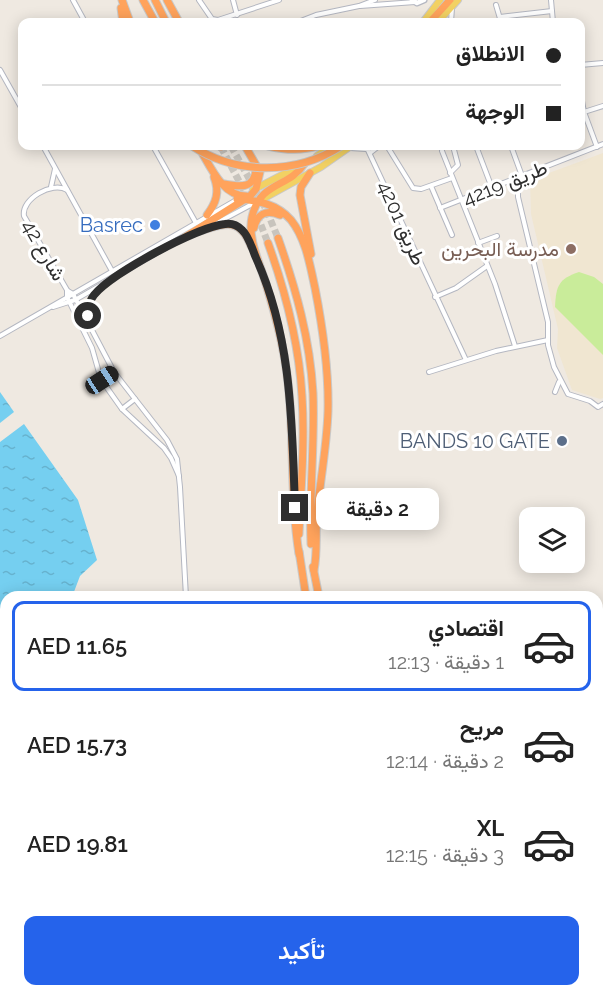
<!DOCTYPE html>
<html lang="ar">
<meta charset="utf-8">
<style>
body{margin:0;font-family:Raleway,Vazirmatn,sans-serif;background:#f6f6f6;color:#222;direction:rtl;height:100vh;display:flex;flex-direction:column;font-size:22px;white-space:nowrap}
*{box-sizing:border-box;margin:0}
p{font-size:20px;color:#767676}
.icon{flex:none;width:33px;height:33px;fill:none;stroke:currentColor;stroke-width:2;stroke-linecap:round;stroke-linejoin:round}
.map{position:relative;flex:1;overflow:hidden;direction:ltr}
.details{position:absolute;left:0px;top:591px;width:603px;height:406px;display:flex;flex-direction:column;background:#fff;border-radius:18px 18px 0 0;box-shadow:0 3px 15px #0003;direction:rtl}
.details>*{flex:none}
.banner{position:absolute;left:18px;top:18px;width:567px;height:132px;border-radius:12px;box-shadow:0 3px 15px #0003;direction:rtl;display:grid;align-content:center;height:132px;padding:0 24px;background:#fff}
.fabs{position:absolute;left:519px;top:507px;display:grid;gap:12px}
.fabs a{display:grid;place-items:center;width:66px;height:66px;border-radius:12px;background:#fff;box-shadow:0 3px 15px #0003;font-size:30px}
.end{position:absolute;width:27px;height:27px;margin:-14px;border:8px solid #2e2e2e;background:#fff;box-shadow:0 0 0 3px #fff}
.from{border-radius:50%}
.bubble{position:absolute;height:42px;border-radius:12px;background:#fff;box-shadow:0 3px 15px #0003;font-size:20px;font-weight:600;line-height:42px;text-align:center;direction:rtl}
.car{position:absolute;width:18px;height:36px;margin:-18px -9px;border-radius:8px;box-shadow:0 0 4px 2px #0007;background:linear-gradient(#222 24%,#8ab4d8 0 40%,#222 0 76%,#8ab4d8 0 86%,#222 0)}
.banner b{display:flex;align-items:center;gap:21px;height:57px;font-size:22px}
.banner b+b{border-top:2px solid #e0e0e0}
.banner i{width:15px;height:15px;background:#222}
ul{padding:10px 0 0;list-style:none}
li{display:flex;align-items:center;gap:18px;height:90px;margin:0 12px 9px;padding:0 12px;border:3px solid transparent;border-radius:12px}
li div{flex:1}
li b{display:block;font-size:22px}
li em{font-style:normal;font-weight:600}
li.active{border-color:#2563eb}
li>.icon{width:54px;height:54px;stroke-width:1.5}
.primary-button{display:flex;gap:12px;margin-top:auto;padding:12px 24px}
.primary-button a{flex:1;height:69px;border-radius:12px;background:#2563eb;color:#fff;font-size:24px;font-weight:600;line-height:69px;text-align:center}
.map>svg:first-child{display:block}
.education{fill:#f0e6d1}
.pitch{fill:#c9ec9a}
.water{fill:url(#water-ripples)}
.lines{fill:none;stroke-linecap:round;stroke-linejoin:round}
.motorway-tunnel{stroke:#c8c4bd;stroke-width:7;stroke-dasharray:7 3.5;stroke-linecap:butt}
.minor-casing{stroke:#b4b7c1;stroke-width:6}
.tertiary-casing{stroke:#b4b7c1;stroke-width:7}
.primary-casing{stroke:#c9c9c9;stroke-width:8}
.motorway-casing{stroke:#c9c9c9;stroke-width:9}
.minor{stroke:#fff;stroke-width:4}
.tertiary{stroke:#fff;stroke-width:4.5}
.primary{stroke:#f2d163;stroke-width:6}
.motorway{stroke:#ffa35c;stroke-width:7}
.motorway-bridge-casing{stroke:#c9c9c9;stroke-width:9;stroke-linecap:butt}
.motorway-bridge{stroke:#ffa35c;stroke-width:7}
.route{stroke:#2e2e2e;stroke-width:8}
.shop-dot{fill:#3f7fe0;stroke:#fff;stroke-width:2}
.education-dot{fill:#8d6e63;stroke:#fff;stroke-width:2}
.service-dot{fill:#5c6f8a;stroke:#fff;stroke-width:2}
.labels{text-anchor:middle;dominant-baseline:central;stroke-width:6;stroke-linejoin:round;paint-order:stroke}
.street-label{font-size:20px;fill:#2e2e2e;stroke:#fff}
.shop-label{font-size:20px;fill:#366cbe;stroke:#fff;text-anchor:end}
.education-label{font-size:20px;fill:#785e54;stroke:#fff;text-anchor:end}
.service-label{font-size:20px;fill:#4e5e75;stroke:#fff;text-anchor:end}
</style>
<div class="map">
<svg width="603" height="997" viewBox="0 0 603 997">
<defs>
<pattern id="water-ripples" width="26" height="14" patternUnits="userSpaceOnUse" patternTransform="scale(1.5)"><rect width="26" height="14" fill="#75cff0"/><path d="M2 4q2-2 4 0t4 0M15 11q2-2 4 0t4 0" fill="none" stroke="#66b2ce"/></pattern>
</defs>
<rect width="100%" height="100%" fill="#efe9e1"/>
<path class="education" d="M603,153V398L600,399L572,390L557,348L558,329L531,214L530,180Z"/>
<path class="pitch" d="M579,272L594,277L603,284V355L555,307C556,285 559,279 579,272Z"/>
<g class="water">
<path d="M0,392L14,412L0,423Z"/>
<path d="M24,424L78,500L97,560L80,576L72,597H6V951H0V442Z"/>
<path d="M0,978H6V992H133L142,997H0Z"/>
</g>
<g class="lines">
<g class="motorway-tunnel">
<path d="M231,146L266,209L278,238"/>
<path d="M221,147L249,200"/>
<path d="M257,215L268,243"/>
</g>
<g class="minor-casing">
<g id="minor">
<path d="M73,0L85,22"/>
<path d="M199,0L212,19L218,20L279,0"/>
<path d="M233,0L237,15"/>
<path d="M551,0L553,22"/>
<path d="M496,5L501,22"/>
<path d="M360,6L415,2"/>
<path d="M500,17L552,11"/>
<path d="M298,22L316,15L359,6L375,0"/>
<path d="M451,22L452,8"/>
<path d="M580,65L603,63"/>
<path d="M0,70L22,109"/>
<path d="M580,90L584,112L597,147"/>
<path d="M584,112L603,106"/>
<path d="M43,146L112,271"/>
<path d="M153,146L196,223"/>
<path d="M366,146L466,360"/>
<path d="M387,146L413,188L421,189L452,178"/>
<path d="M476,146L492,188"/>
<path d="M511,146L522,176"/>
<path d="M350,148L366,149"/>
<path d="M442,151L495,284L515,346"/>
<path d="M370,153L379,146"/>
<path d="M450,173L458,165L453,146"/>
<path d="M522,176L518,186V197L548,322V345L554,367L568,394L590,401L598,407L603,404"/>
<path d="M431,186L452,235"/>
<path d="M51,187L55,169"/>
<path d="M67,190C52,181 21,199 24,216L67,290V297L92,348L100,376L105,385L122,409L164,448L171,458L179,476"/>
<path d="M440,208L603,144"/>
<path d="M215,224L256,202"/>
<path d="M478,243L497,236"/>
<path d="M68,291L73,294L114,372L167,440L177,459L180,487L186,597"/>
<path d="M435,297L456,288L487,266"/>
<path d="M53,307L75,300L186,236"/>
<path d="M91,326L89,303L101,287"/>
<path d="M0,336L238,199"/>
<path d="M429,372L496,351L548,340"/>
<path d="M102,380L114,372"/>
<path d="M555,392L559,382"/>
<path d="M122,409L135,399"/>
<path d="M155,997L158,992"/>
</g>
</g>
<g class="tertiary-casing">
<path id="tertiary" d="M412,0L417,3L424,0"/>
</g>
<g class="primary-casing">
<g id="primary">
<path d="M423,22L440,0"/>
<path d="M438,22L458,0"/>
<path d="M317,156L330,146"/>
<path d="M253,190L303,164"/>
<path d="M259,201L321,167L351,146"/>
</g>
</g>
<g class="motorway-casing">
<g id="motorway">
<path d="M122,0L130,22"/>
<path d="M143,0L155,22"/>
<path d="M155,0L166,22"/>
<path d="M167,0L179,22"/>
<path d="M121,8L123,22"/>
<path d="M430,22L450,0"/>
<path d="M198,146C209,163 221,196 246,196"/>
<path d="M221,146V147"/>
<path d="M268,146C285,150 301,151 318,146"/>
<path d="M310,173L301,187L300,195L311,254"/>
<path d="M224,184C240,187 254,189 256,170"/>
<path d="M237,199C257,200 277,204 291,220C306,239 310,265 315,288C323,329 329,369 328,411C327,444 321,477 317,511C315,530 318,551 314,570"/>
<path d="M207,215C216,203 220,192 214,177"/>
<path d="M254,228C257,214 266,209 280,215"/>
<path d="M200,231C225,223 240,217 251,246"/>
<path d="M185,237L250,196L256,189L260,172L245,146"/>
<path d="M278,238C296,289 310,339 313,393C315,444 309,494 311,544"/>
<path d="M268,243C286,293 299,343 302,396C305,441 301,488 299,534"/>
<path d="M299,551L306,597"/>
<path d="M299,554C288,485 297,414 282,345C278,324 272,304 266,284C260,264 247,238 252,217C260,181 289,188 304,164"/>
<path d="M313,567L319,597"/>
<path d="M597,939L603,945"/>
<path d="M597,955L603,961"/>
<path d="M597,974L601,981"/>
</g>
</g>
<use href="#minor" class="minor"/>
<use href="#tertiary" class="tertiary"/>
<use href="#primary" class="primary"/>
<use href="#motorway" class="motorway"/>
<g class="motorway-bridge-casing">
<path id="motorway-bridge" d="M192,146C237,175 296,175 341,146"/>
</g>
<use href="#motorway-bridge" class="motorway-bridge"/>
</g>
<g class="lines">
<path class="route" d="M88,316C88,307 89,301 94,295C112,273 197,227 225,224C231,223 237,225 242,230C249,236 252,249 256,258C292,337 292,424 295,508"/>
</g>
<circle class="shop-dot" cx="155" cy="225" r="6"/>
<circle class="education-dot" cx="571" cy="249" r="6"/>
<circle class="service-dot" cx="562" cy="441" r="6"/>
<g class="labels">
<g class="street-label">
<text transform="translate(505 183) rotate(-22)">طريق 4219</text>
<text transform="translate(402 223) rotate(66)">طريق 4201</text>
<text transform="translate(44 250) rotate(60)">شارع 42</text>
</g>
<g class="shop-label">
<text x="143" y="225">Basrec</text>
</g>
<g class="education-label">
<text x="559" y="249">مدرسة البحرين</text>
</g>
<g class="service-label">
<text x="550" y="441">BANDS 10 GATE</text>
</g>
</g>
</svg>
<div class="fabs">
<a><svg class="icon" aria-label="layers" viewBox="0 0 24 24"><path d="M12 4l9 5-9 5-9-5zM3 14l9 5 9-5"/></svg></a>
</div>
<i class="end from" style="left:88px;top:316px"></i>
<i class="end" style="left:295px;top:508px"></i>
<div class="bubble" style="left:316px;top:488px;width:123px">2 دقيقة</div>
<i class="car" style="left:102px;top:380px;rotate:57deg"></i>
<div class="banner">
<b><i class="from"></i>الانطلاق</b>
<b><i></i>الوجهة</b>
</div>
<section class="details">
<ul>
<li class="active"><svg class="icon" aria-label="car" viewBox="0 0 24 24"><path d="M5 17H2v-5l4-1 3-4h7l3 4 3 1v5h-3M9 17h6M6 11h13"/><circle cx="7" cy="17" r="2"/><circle cx="17" cy="17" r="2"/></svg><div><b>اقتصادي</b><p>1 دقيقة · 12:13</p></div><em>AED 11.65</em></li>
<li><svg class="icon" aria-label="car" viewBox="0 0 24 24"><path d="M5 17H2v-5l4-1 3-4h7l3 4 3 1v5h-3M9 17h6M6 11h13"/><circle cx="7" cy="17" r="2"/><circle cx="17" cy="17" r="2"/></svg><div><b>مريح</b><p>2 دقيقة · 12:14</p></div><em>AED 15.73</em></li>
<li><svg class="icon" aria-label="car" viewBox="0 0 24 24"><path d="M5 17H2v-5l4-1 3-4h7l3 4 3 1v5h-3M9 17h6M6 11h13"/><circle cx="7" cy="17" r="2"/><circle cx="17" cy="17" r="2"/></svg><div><b>XL</b><p>3 دقيقة · 12:15</p></div><em>AED 19.81</em></li>
</ul>
<div class="primary-button"><a>تأكيد</a></div>
</section>
</div>
